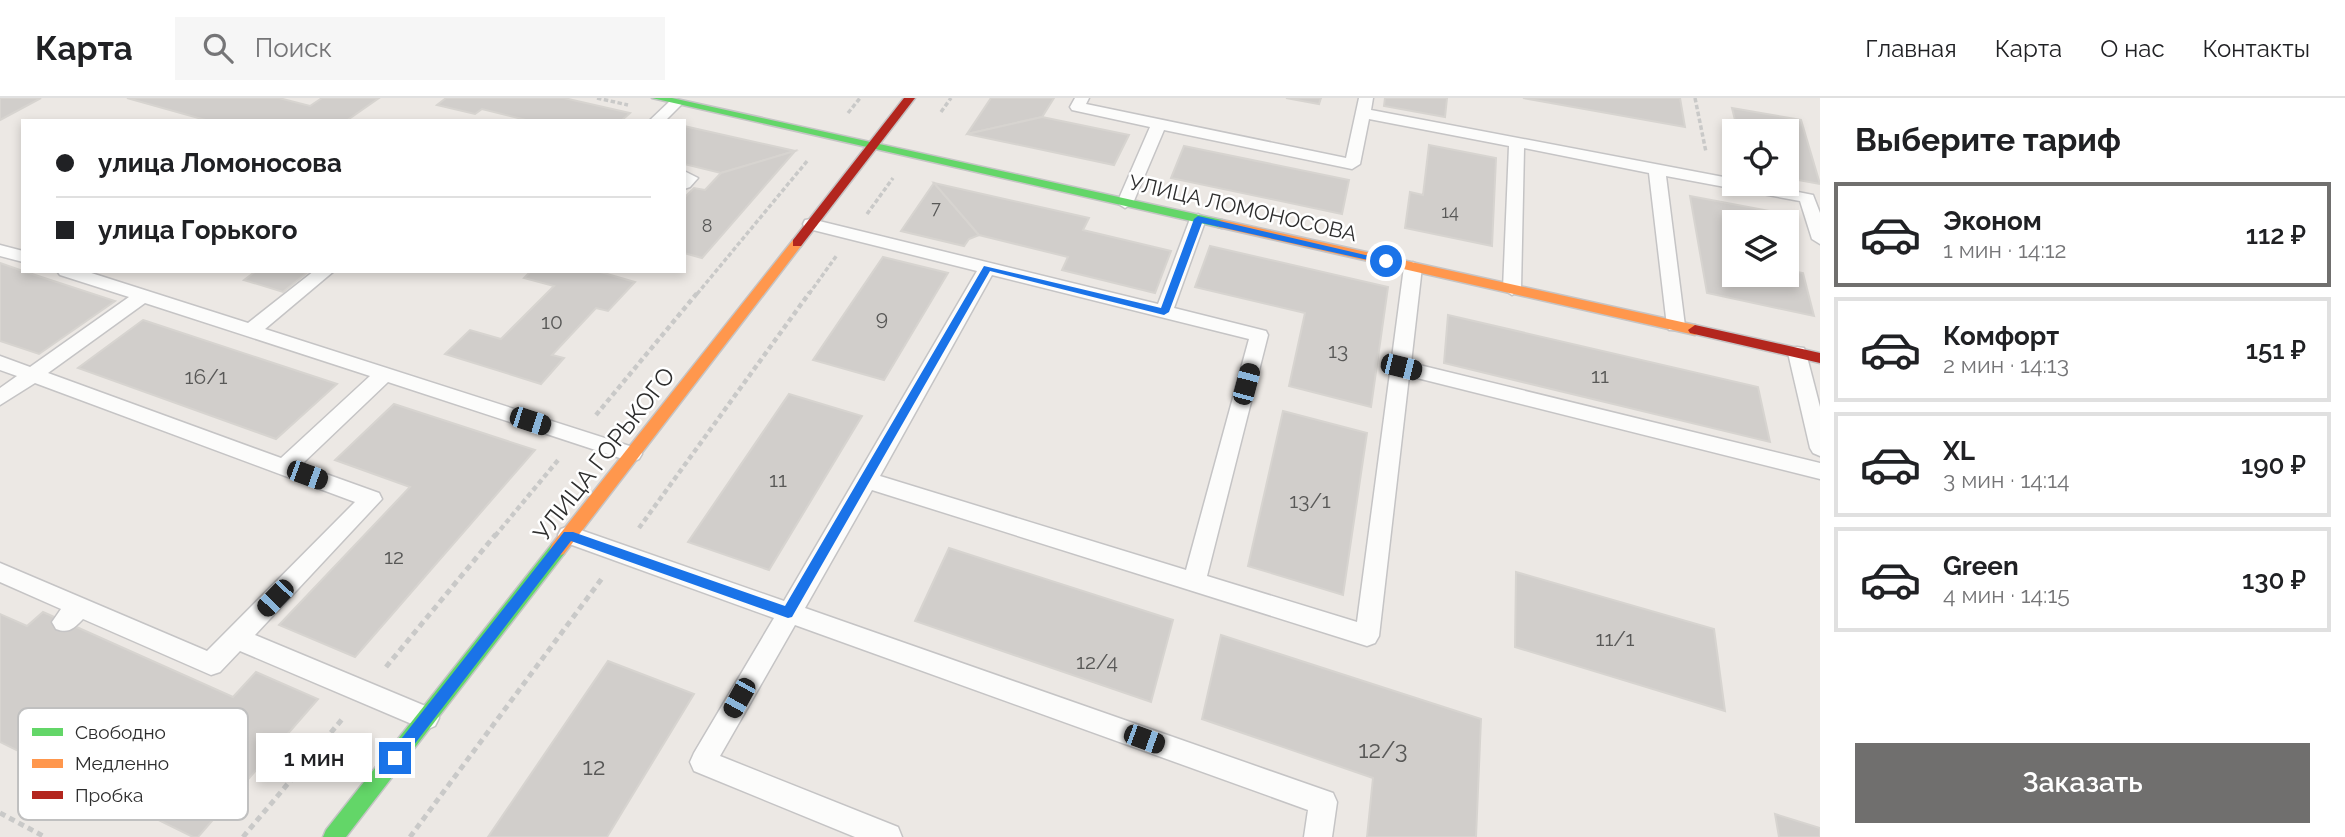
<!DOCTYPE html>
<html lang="ru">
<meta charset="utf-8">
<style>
body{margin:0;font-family:Raleway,sans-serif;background:#f6f6f6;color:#202124;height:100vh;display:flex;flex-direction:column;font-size:26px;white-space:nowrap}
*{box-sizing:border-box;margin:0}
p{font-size:23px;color:#757577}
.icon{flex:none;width:38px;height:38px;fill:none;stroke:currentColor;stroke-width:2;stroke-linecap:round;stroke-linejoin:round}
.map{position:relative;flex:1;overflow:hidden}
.drawer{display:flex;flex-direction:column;background:#fff;width:525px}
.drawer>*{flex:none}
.banner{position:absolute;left:21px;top:21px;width:665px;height:154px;border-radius:0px;box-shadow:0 4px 10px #0003;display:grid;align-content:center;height:154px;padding:0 35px;background:#fff}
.buttons{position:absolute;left:1722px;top:21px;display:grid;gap:14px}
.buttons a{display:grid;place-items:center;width:77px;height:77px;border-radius:0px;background:#fff;box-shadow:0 4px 10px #0003;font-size:35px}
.end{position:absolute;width:32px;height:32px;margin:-16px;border:9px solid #1a73e8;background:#fff;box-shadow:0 0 0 4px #fff}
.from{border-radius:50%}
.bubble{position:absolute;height:49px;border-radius:0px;background:#fff;box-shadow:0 4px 10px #0003;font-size:23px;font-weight:600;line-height:49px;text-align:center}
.car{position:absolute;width:21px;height:42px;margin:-21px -10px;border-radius:9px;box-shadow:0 0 5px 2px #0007;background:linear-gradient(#222 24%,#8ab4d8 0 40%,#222 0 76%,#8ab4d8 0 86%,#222 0)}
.banner b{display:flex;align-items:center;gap:24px;height:66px;font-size:26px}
.banner b+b{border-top:2px solid #e0e0e0}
.banner i{width:18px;height:18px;background:#202124}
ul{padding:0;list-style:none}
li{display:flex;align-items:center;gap:21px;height:105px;margin:0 14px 10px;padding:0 21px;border:4px solid #e0e0e0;border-radius:0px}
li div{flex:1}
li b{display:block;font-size:26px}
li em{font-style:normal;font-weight:600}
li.selected{border-color:#706f6e}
li>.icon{width:63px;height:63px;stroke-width:1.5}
h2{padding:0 35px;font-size:32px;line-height:84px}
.action{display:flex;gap:14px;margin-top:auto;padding:14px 35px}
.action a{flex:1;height:80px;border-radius:0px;background:#706f6e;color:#fff;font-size:28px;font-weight:600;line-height:80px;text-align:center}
header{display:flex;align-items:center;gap:42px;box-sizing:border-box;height:98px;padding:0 35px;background:#fff;border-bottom:2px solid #e0e0e0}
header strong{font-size:33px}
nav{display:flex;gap:38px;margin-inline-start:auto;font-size:24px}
.search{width:490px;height:63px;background:#f6f6f6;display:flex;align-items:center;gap:18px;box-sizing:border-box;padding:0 24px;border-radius:0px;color:#757577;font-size:26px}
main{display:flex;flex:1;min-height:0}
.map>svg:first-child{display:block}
.building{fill:#d1cecb;stroke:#d7d4d0;stroke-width:2}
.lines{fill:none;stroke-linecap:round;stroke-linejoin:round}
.lane-casing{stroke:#c5c4c5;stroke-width:3}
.fast-casing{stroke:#c5c4c5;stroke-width:3}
.slow-casing{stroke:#c5c4c5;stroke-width:3}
.jam-casing{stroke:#c5c4c5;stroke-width:3}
.path-far2{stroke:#c9c9c8;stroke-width:3.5;stroke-dasharray:4.5 2.5;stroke-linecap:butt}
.path-far1{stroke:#c9c9c8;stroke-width:4.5;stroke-dasharray:5 3.5;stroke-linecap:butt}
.path{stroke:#c9c9c8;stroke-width:5;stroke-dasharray:6 4.5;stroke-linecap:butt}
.lane{fill:#fcfcfb;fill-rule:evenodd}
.fast{fill:#63d668;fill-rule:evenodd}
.slow{fill:#ff974d;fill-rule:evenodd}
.jam{fill:#b3261e;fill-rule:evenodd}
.route{fill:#1a73e8}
.labels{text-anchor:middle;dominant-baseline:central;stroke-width:5;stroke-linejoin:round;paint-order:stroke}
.far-number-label{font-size:18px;fill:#585857}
.far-street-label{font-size:21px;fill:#2e2e2e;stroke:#fff}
.number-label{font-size:21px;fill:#585857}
.street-label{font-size:24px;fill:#2e2e2e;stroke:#fff}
.near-number-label{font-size:24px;fill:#585857}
.key{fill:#fff;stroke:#c0c0c0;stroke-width:2}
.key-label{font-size:19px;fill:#2e2e2e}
</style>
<header>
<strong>Карта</strong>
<div class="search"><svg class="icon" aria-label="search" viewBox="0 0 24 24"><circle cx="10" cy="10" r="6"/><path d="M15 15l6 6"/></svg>Поиск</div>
<nav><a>Главная</a><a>Карта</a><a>О нас</a><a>Контакты</a></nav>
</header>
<main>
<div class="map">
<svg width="1820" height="739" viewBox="0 0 1820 739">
<rect width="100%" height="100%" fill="#ece8e4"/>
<g class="building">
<path d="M0,0H41L0,22Z"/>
<path d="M127,0H279L310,8L322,0H379L346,23H209Z"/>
<path d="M446,0H564L630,15L621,23H530L482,11L475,16L437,7Z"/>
<path d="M991,0H1054L1042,19L967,36Z"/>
<path d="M1286,0H1321L1319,6Z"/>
<path d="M1385,0H1447L1445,19L1384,8Z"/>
<path d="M1523,0H1680L1685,29Z"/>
<path d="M1732,10L1801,22L1820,86L1787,80V33H1761L1760,30L1736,26Z"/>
<path d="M1042,19L1129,37L1114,67L967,36Z"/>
<path d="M684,28L795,53L721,75L684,66Z"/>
<path d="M1429,47L1496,60L1492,148L1405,130L1410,94L1423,97Z"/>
<path d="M1184,48L1349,82L1342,116L1171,80Z"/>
<path d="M795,53L702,160L684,155V100L694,90L705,92L721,75Z"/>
<path d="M934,85L979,137L969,141L964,148L901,133Z"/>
<path d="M934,85L1089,120L1083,132L1171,153L1155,195L1062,172L1068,159L979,137Z"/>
<path d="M1690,98L1770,113L1773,124H1734V177H1787V172L1803,175L1814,218L1707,195Z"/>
<path d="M1210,148L1388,189L1371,309L1289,288L1305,215L1195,189Z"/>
<path d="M883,159L948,175L884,282L813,262Z"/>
<path d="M0,165L23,173L115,203L39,256L0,243Z"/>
<path d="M256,173H309L283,194L244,182Z"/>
<path d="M531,173H597L635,184L608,213L596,210L552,257L564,260L541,286L445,256L470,232L501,241L554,188L524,180Z"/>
<path d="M1448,217L1758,289L1770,344L1444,265Z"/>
<path d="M143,222L337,286L276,341L78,270Z"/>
<path d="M789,296L862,318L769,472L688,444Z"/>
<path d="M394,306L535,352L355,559L279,527L410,389L335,362Z"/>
<path d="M1283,313L1367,335L1343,497L1248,468Z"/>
<path d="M949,450L1173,522L1151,604L915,523Z"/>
<path d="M1516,474L1714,531L1725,613L1515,549Z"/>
<path d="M43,514L233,599L256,574L318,601L198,739H193L0,644V516L27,528Z"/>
<path d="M1221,537L1481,621L1476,739H1367L1373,680L1202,621Z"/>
<path d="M608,563L694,596L607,739H488Z"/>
<path d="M1775,716L1820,730V739H1779Z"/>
</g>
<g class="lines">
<g class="lane-casing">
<g id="lane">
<path d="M1075,0H1089L1086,6L1346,60L1359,0H1373L1371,12L1734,81V86H1758L1813,97L1820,115V146L1812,141L1800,103L1666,78L1685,228L1683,232H1669L1667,228L1649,75L1524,50L1521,191L1512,197L1503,191L1509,48L1369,21L1360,66L1352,71L1164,32L1133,105L1125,110L1117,105L1150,29L1072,12L1070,9Z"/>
<path d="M676,1L683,5L665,23H649L671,2Z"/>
<path d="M684,73L698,80L690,89L684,91Z"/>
<path d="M1198,116L1206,121L1174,210L1266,233L1268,237L1207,478L1357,524L1404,169L1413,164L1422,169L1411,265L1820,365V381L1409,278L1379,538L1375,545L1367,548L872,392L805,510L1333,695L1337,704L1332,739H1304L1308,712L795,527L720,658L898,729L902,739H855L694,673L690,664L694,655L774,520L561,443L558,437L561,431L569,428L784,503L977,173L805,130L803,126L805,122L811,121L1158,206L1190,121ZM992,177L1249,241L1186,472L880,378Z"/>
<path d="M0,147L23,153V164L0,158Z"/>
<path d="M57,173H85L248,225L314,173H334L265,231L639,351L642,356L639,361L632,364L388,284L301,367L379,395L382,401L255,537L435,612L439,620L435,628L426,632L240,553L220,574L211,577L83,521C74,530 69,536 56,531L52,524L61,511L0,484V465L207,553L355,404L35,285L0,307V290L17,278L0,272V258L30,269L129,199L60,177ZM145,205L370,278L281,360L48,275Z"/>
<path d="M1797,249L1804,250L1806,255L1820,309V358L1813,355L1810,350L1788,255L1790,250Z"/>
</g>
</g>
<g class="fast-casing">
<g id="fast">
<path d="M652,0H672L1222,122L1228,126L1222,130Z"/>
<path d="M558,444L564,446L566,451L564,456L346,739H323L326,732L552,446Z"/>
</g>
</g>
<g class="slow-casing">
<g id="slow">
<path d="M1222,122L1695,227L1702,232L1695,237L1218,129V123Z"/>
<path d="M797,141L803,145L801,148L564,456L558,458L552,456L550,451L552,446L793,142Z"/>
</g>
</g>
<g class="jam-casing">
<g id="jam">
<path d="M904,0H915L801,148H793V142Z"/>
<path d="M1695,227L1820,255V265L1690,235L1688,232Z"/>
</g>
</g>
<g class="path-far2">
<path d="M597,0L628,7"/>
<path d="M1695,0L1706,54"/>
<path d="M941,14L951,0"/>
<path d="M848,15L860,0"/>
<path d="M867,116L893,80"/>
<path d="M697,196L808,62"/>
<path d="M809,196L837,157"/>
</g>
<g class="path-far1">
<path d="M596,317L698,194"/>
<path d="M639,430L810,194"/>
<path d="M495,438L559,361"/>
</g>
<g class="path">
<path d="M386,569L496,436"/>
<path d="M0,715L45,739"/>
<path d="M243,739L344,619"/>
<path d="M410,739L603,479"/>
</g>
<use href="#lane" class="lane"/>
<use href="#fast" class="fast"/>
<use href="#slow" class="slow"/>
<use href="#jam" class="jam"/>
</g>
<path class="route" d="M1198,118L1391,163L1386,166L1202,125L1169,214L1164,217L990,173L792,519L788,520L571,443L400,665H390V655L564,434H573L785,508L984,168L1161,210L1194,121Z"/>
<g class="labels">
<g class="far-number-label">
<text x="936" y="109">7</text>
<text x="1450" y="113">14</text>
<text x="707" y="127">8</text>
</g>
<g class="far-street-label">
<text transform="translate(1243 110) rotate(13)">УЛИЦА ЛОМОНОСОВА</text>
</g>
<g class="number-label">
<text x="882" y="219">9</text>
<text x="552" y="223">10</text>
<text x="1338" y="252">13</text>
<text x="1600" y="277">11</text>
<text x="206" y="278">16/1</text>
<text x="778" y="381">11</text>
<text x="1310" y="402">13/1</text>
<text x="394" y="458">12</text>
<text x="1615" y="540">11/1</text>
<text x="1097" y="563">12/4</text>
</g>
<g class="street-label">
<text transform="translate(604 356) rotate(-52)">УЛИЦА ГОРЬКОГО</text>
</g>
<g class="near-number-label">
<text x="1383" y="651">12/3</text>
<text x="594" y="668">12</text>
</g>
</g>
<rect x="18" y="610" width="230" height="112" rx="10" class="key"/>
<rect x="32" y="630" width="31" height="8" fill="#63d668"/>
<rect x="32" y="661" width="31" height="9" fill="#ff974d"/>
<rect x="32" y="693" width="31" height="8" fill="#b3261e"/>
<g class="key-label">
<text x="75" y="641">Свободно</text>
<text x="75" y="672">Медленно</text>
<text x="75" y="704">Пробка</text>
</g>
</svg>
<div class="buttons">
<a><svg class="icon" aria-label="locate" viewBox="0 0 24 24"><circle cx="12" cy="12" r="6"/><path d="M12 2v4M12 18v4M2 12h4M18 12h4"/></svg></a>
<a><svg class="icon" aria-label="layers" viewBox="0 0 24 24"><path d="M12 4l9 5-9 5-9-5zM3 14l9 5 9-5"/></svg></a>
</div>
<i class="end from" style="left:1386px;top:163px"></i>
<i class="end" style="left:395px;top:660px"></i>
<div class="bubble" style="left:256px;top:635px;width:116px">1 мин</div>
<i class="car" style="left:1401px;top:269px;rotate:104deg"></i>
<i class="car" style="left:1246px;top:286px;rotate:15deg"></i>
<i class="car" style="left:530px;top:323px;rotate:108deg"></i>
<i class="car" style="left:307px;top:377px;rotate:110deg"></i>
<i class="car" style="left:275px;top:500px;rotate:224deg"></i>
<i class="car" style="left:739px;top:600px;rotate:209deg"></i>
<i class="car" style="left:1144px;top:641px;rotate:110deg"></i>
<div class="banner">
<b><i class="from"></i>улица Ломоносова</b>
<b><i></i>улица Горького</b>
</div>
</div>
<section class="drawer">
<h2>Выберите тариф</h2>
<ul>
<li class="selected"><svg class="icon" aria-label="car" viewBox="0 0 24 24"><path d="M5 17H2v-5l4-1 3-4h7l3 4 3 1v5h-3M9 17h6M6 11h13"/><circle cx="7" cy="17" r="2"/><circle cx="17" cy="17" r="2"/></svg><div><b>Эконом</b><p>1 мин · 14:12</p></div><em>112 ₽</em></li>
<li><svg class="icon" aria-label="car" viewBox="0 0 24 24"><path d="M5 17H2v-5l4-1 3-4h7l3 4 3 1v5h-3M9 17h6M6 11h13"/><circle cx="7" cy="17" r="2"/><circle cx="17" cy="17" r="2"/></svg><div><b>Комфорт</b><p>2 мин · 14:13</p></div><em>151 ₽</em></li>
<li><svg class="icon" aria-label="car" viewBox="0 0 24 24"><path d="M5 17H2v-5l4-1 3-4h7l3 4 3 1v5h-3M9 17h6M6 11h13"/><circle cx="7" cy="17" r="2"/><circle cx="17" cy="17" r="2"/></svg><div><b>XL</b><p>3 мин · 14:14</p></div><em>190 ₽</em></li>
<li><svg class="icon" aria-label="car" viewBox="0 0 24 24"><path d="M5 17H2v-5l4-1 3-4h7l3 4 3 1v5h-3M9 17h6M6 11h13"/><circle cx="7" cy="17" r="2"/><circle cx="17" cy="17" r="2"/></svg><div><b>Green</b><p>4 мин · 14:15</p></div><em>130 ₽</em></li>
</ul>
<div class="action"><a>Заказать</a></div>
</section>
</main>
